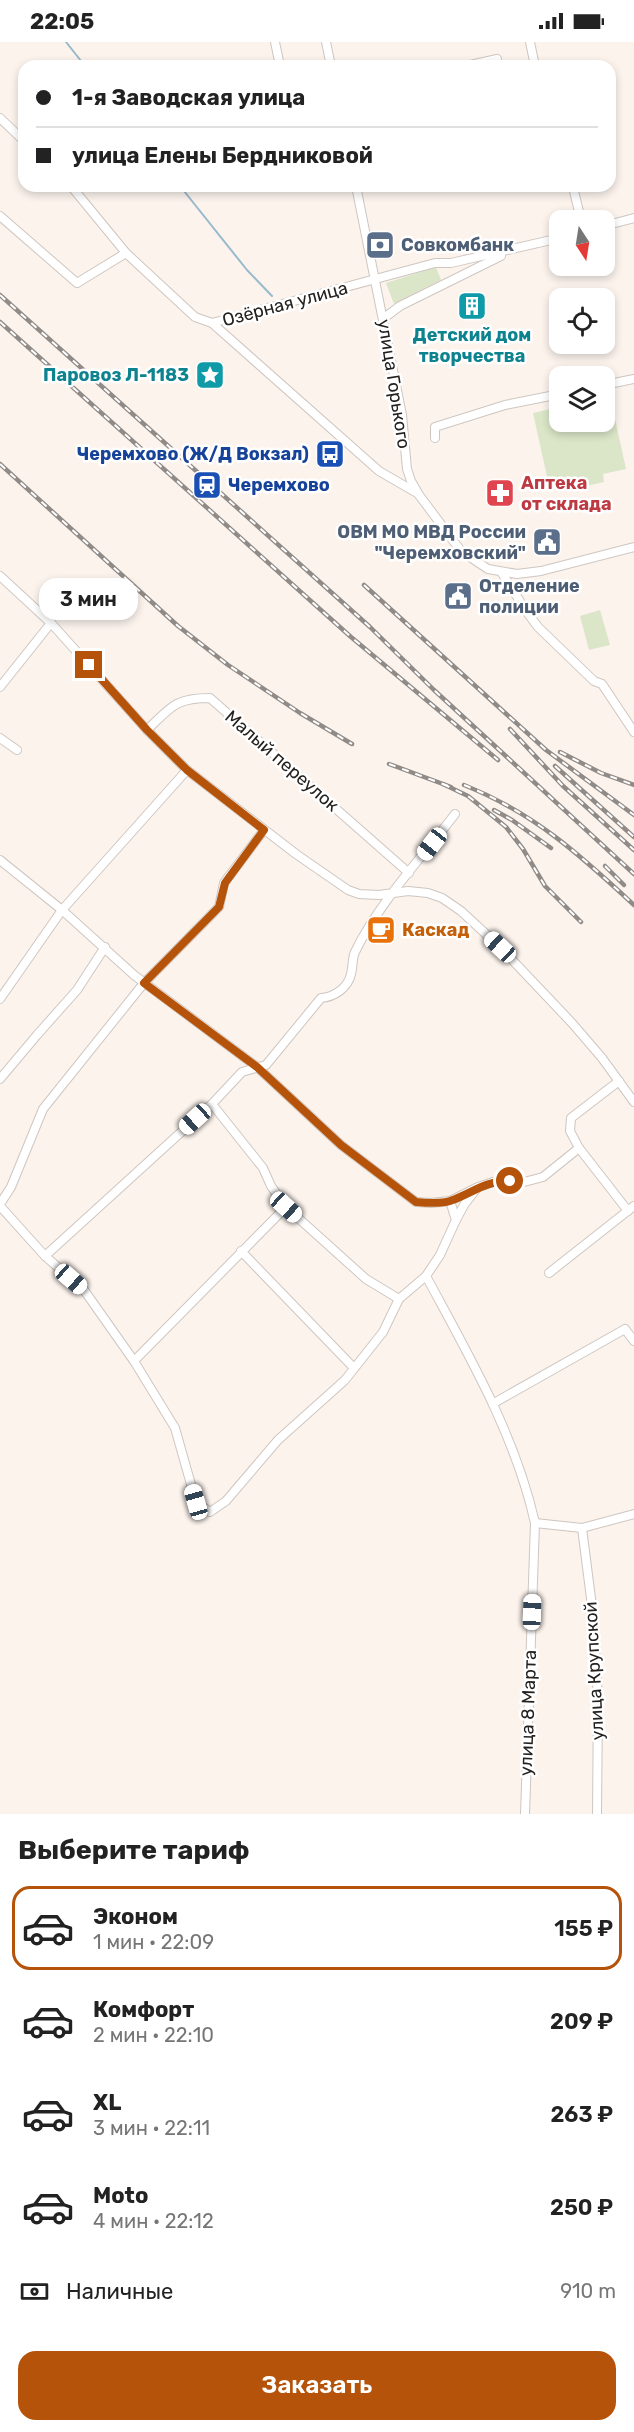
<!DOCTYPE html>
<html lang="ru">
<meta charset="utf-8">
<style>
body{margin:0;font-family:Rubik,sans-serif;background:#f2f2f2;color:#222;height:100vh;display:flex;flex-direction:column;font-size:22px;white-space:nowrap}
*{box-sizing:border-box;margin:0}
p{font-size:20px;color:#767676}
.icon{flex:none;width:33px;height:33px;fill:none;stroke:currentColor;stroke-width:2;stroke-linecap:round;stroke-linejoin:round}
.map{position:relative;height:1772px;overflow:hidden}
.panel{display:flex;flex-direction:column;background:#fff;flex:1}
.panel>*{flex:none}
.guide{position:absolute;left:18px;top:18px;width:598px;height:132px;border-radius:18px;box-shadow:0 3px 9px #0003;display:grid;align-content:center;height:132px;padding:0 18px;background:#fff}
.needle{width:39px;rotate:168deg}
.buttons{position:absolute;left:549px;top:168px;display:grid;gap:12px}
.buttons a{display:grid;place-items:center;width:66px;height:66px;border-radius:12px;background:#fff;box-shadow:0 3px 9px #0003;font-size:30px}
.end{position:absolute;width:27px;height:27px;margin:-14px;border:8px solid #b45309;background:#fff;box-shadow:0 0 0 3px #fff}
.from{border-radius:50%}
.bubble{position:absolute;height:42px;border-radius:18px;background:#fff;box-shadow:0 3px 9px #0003;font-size:20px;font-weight:600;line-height:42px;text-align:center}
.car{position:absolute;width:18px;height:36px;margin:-18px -9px;border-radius:8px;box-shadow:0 0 4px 2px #0007;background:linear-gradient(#fff 24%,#345 0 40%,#fff 0 76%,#345 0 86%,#fff 0)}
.guide b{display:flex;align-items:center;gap:21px;height:57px;font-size:22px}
.guide b+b{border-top:2px solid #e0e0e0}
.guide i{width:15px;height:15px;background:#222}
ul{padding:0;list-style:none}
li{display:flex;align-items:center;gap:18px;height:84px;margin:0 12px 9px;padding:0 6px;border:3px solid transparent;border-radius:18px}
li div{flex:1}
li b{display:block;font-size:22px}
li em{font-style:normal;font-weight:600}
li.selected{border-color:#b45309}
li>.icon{width:54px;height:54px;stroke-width:1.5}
h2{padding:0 18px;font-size:27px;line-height:72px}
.pay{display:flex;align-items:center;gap:15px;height:66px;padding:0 18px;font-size:22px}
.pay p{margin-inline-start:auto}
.cta{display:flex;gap:12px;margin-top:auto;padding:12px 18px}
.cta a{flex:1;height:69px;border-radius:18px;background:#b45309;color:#fff;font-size:24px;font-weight:600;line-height:69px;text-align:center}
.status{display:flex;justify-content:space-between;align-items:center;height:42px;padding:0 30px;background:#fff;direction:ltr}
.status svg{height:16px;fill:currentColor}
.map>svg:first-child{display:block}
.green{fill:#dbe6c8}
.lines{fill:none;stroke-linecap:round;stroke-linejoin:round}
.stream{stroke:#98bacd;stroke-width:2}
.minor-casing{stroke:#cec6c0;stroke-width:10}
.minor{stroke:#fff;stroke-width:8}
.rail-casing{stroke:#918b87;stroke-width:4.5}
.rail{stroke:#fff;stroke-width:2;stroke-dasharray:7;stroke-linecap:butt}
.route{stroke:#b45309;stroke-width:8}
.labels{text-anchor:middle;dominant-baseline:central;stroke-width:5;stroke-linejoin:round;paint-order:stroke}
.service-label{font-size:18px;font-weight:bold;fill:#4e5e75;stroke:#fff;text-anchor:start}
.street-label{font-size:18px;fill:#24211f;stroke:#fff}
.culture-label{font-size:18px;font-weight:bold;fill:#0d838f;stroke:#fff}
.transit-label{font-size:18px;font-weight:bold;fill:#164399;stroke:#fff;text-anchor:end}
.health-label{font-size:18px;font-weight:bold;fill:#be3a42;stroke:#fff;text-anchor:start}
.food-label{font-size:18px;font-weight:bold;fill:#c56008;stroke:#fff;text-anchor:start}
</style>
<div class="status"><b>22:05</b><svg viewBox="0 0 49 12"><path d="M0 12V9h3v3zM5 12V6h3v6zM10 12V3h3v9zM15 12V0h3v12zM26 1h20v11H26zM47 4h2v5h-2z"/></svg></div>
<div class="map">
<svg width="634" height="1772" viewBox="0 0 634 1772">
<rect width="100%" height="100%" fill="#fcf3ed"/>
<g class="green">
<path d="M436,225L441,238L394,262L386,241Z"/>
<path d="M610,354L626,427L603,432L604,440L573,447L572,440L564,441L563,436L548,439L533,371L559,365L560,380H604L605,355Z"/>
<path d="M600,568L610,603L589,608L580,574Z"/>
</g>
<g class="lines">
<g class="stream">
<path d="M66,0L85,24"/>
<path d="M180,144L247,228L272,254"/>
</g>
<g class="minor-casing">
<g id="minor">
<path d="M275,0L280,24"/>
<path d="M326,0L331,24"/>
<path d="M530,0L535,24"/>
<path d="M466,24L497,17"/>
<path d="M0,76L24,99"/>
<path d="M71,144L126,211L195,275L212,281L435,221H451L560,196"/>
<path d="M356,144L402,373L407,427L411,439L419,453L461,509L488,527L517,532L541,529L634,505"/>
<path d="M570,144L573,145L581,178"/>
<path d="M0,174L77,241L126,211"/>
<path d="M604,184L634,176"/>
<path d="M384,276L400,264L501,214"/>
<path d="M212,281L379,429L417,451"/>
<path d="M604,343L634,337"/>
<path d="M435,396V385L505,363L560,352"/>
<path d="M502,531L526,569L538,585L594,639L602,642L634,690"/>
<path d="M0,534L51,581L147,688L187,728L296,812L348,848L359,852L379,853L408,849L428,851L442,856L461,869L500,905L572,981L602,1016L634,1060"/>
<path d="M0,645L51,581"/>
<path d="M147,688C171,665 175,656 210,656L409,831"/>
<path d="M0,696L17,708"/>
<path d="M0,818L62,868L134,933L257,1025L341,1103L416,1160L431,1161L450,1159L478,1145L496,1139L524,1140L543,1135L579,1106L570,1089L571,1076L619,1039"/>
<path d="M0,957L62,868L187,728"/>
<path d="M0,1037L37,993L77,948L105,905"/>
<path d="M212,1062L263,1126L271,1144L286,1165L366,1237L399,1257L426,1234L440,1213L456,1178L450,1159"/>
<path d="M579,1106L628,1169"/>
<path d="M0,1162L11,1145L43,1067L144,941L219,865L224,841L264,788"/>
<path d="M0,1164L45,1214L84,1248L134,1319L175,1386L196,1460L210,1470L226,1459L278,1398L345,1338L383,1290L399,1257"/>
<path d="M456,1178L464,1163L477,1146"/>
<path d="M241,1209L353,1325"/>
<path d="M45,1214L212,1062L242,1030L266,1023L321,956C334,955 348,946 351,932C353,925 352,916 355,910C378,862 423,814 455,772"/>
<path d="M549,1231L634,1164"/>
<path d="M426,1234C469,1314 515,1392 535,1481L525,1772"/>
<path d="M134,1319L286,1165"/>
<path d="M494,1361L625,1287L634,1299"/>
<path d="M535,1481L582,1486L634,1472"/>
<path d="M582,1486L593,1572L598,1657L597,1772"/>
</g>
</g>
<use href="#minor" class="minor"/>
<g class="rail-casing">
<g id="rail">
<path d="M0,253L370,585L434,648L634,832"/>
<path d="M0,280L351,595L498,718"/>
<path d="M0,422L178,584L228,623L300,671L352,702"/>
<path d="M364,543L546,708L634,773"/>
<path d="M510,687L563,744L634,808"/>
<path d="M560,710L601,731L634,743"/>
<path d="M389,722L451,745"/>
<path d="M555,724L634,795"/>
<path d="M443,742L468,754L506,785L523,807L545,844L581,880"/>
<path d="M464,743C534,771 579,812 634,863"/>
<path d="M494,768L512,778L551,806"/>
<path d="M605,824L624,843"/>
</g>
</g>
<use href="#rail" class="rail"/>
</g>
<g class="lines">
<path class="route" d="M89,623L147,688L187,728L264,788L225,841L219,865L144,941L257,1025L341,1103L416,1160C427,1161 440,1162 450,1159C473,1151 484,1139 510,1139"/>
</g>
<defs>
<g id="bank-square" transform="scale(1.5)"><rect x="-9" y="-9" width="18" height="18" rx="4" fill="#5c6f8a" stroke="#fff"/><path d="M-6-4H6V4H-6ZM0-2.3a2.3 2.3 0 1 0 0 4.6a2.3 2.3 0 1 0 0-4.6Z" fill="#fff"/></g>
<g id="building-square" transform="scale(1.5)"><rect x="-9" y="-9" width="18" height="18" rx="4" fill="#0f9aa8" stroke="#fff"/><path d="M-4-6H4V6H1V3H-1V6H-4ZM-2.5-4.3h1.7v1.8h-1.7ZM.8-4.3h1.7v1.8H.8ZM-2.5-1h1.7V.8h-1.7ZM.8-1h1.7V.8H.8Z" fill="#fff"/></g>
<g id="sight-square" transform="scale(1.5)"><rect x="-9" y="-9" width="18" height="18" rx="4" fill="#0f9aa8" stroke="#fff"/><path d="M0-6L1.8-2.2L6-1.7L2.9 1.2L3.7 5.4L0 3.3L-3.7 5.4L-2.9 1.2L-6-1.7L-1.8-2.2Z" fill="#fff"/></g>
<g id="bus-square" transform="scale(1.5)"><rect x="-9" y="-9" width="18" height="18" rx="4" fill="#1a4fb4" stroke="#fff"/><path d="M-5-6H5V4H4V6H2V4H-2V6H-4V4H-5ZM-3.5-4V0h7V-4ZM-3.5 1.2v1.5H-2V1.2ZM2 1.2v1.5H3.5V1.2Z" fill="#fff"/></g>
<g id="station-square" transform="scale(1.5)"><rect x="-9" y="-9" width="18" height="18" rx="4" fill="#1a4fb4" stroke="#fff"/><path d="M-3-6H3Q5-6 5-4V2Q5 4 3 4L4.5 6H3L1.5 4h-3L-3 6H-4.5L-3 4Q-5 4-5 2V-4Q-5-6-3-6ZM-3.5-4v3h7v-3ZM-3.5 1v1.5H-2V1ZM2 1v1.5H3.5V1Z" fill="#fff"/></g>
<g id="pharmacy-square" transform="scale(1.5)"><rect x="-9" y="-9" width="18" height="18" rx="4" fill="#e0444e" stroke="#fff"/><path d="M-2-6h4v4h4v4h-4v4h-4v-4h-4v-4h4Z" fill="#fff"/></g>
<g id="civic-square" transform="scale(1.5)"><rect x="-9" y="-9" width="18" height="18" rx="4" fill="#5c6f8a" stroke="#fff"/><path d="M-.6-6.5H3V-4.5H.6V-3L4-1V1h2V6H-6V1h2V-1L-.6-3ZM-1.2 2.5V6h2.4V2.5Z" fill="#fff"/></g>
<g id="cafe-square" transform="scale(1.5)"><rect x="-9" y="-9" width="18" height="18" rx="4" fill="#e8710a" stroke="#fff"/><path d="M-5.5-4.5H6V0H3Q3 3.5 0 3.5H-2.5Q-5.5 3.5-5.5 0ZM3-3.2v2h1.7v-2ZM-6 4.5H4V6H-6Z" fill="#fff"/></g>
</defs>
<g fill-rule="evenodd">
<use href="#bank-square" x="380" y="203"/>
<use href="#building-square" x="472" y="264"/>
<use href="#sight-square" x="210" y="333"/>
<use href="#bus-square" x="330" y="412"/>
<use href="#station-square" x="207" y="443"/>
<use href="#pharmacy-square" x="500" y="451"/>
<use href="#civic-square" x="547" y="500"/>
<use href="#civic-square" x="458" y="554"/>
<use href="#cafe-square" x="381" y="888"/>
</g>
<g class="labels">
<g class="service-label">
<text x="401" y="203">Совкомбанк</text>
<text x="526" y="490" text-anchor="end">ОВМ МО МВД России<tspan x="526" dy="21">"Черемховский"</tspan></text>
<text x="479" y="544">Отделение<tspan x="479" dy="21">полиции</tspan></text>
</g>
<g class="street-label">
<text transform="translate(285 262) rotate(-15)">Озёрная улица</text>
<text transform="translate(394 342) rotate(81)">улица Горького</text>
<text transform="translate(282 719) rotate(41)">Малый переулок</text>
<text transform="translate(594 1629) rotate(-93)">улица Крупской</text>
<text transform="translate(528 1671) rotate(-88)">улица 8 Марта</text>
</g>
<g class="culture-label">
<text x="472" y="293">Детский дом<tspan x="472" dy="21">творчества</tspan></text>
<text x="189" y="333" text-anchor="end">Паровоз Л-1183</text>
</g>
<g class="transit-label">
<text x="309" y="412">Черемхово (Ж/Д Вокзал)</text>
<text x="228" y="443" text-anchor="start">Черемхово</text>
</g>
<g class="health-label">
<text x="521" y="441">Аптека<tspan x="521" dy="21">от склада</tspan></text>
</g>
<g class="food-label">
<text x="402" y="888">Каскад</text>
</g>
</g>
</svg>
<div class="buttons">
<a><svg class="needle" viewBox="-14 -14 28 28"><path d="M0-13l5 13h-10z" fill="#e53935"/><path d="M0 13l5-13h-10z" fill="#767676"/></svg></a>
<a><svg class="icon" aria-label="locate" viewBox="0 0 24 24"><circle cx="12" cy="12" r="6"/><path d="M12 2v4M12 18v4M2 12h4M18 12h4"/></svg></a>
<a><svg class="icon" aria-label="layers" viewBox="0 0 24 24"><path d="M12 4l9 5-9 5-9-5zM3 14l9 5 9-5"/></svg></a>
</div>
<i class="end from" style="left:510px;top:1139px"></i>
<i class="end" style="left:89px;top:623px"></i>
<div class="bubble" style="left:39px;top:536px;width:99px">3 мин</div>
<i class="car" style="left:432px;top:802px;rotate:218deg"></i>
<i class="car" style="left:500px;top:905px;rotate:313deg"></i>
<i class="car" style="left:195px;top:1077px;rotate:228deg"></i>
<i class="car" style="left:286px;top:1165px;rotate:132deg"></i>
<i class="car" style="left:71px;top:1237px;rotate:131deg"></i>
<i class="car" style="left:196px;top:1460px;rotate:344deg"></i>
<i class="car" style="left:532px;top:1570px;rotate:2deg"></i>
<div class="guide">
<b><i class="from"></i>1-я Заводская улица</b>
<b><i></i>улица Елены Бердниковой</b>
</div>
</div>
<section class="panel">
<h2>Выберите тариф</h2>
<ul>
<li class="selected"><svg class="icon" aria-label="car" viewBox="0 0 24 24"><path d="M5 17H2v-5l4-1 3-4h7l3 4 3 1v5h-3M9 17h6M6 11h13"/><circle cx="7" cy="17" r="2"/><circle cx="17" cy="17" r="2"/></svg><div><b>Эконом</b><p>1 мин · 22:09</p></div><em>155 ₽</em></li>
<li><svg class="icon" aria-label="car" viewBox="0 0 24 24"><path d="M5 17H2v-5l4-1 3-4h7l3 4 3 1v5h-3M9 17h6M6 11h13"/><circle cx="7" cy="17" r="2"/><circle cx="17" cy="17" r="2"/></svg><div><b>Комфорт</b><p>2 мин · 22:10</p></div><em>209 ₽</em></li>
<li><svg class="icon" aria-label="car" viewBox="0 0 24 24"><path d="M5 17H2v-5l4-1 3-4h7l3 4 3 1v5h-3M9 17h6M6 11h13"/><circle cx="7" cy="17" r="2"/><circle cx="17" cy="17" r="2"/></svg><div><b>XL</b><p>3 мин · 22:11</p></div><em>263 ₽</em></li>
<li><svg class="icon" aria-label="car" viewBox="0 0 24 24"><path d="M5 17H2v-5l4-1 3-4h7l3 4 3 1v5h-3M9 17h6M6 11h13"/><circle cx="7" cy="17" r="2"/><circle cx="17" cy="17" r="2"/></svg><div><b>Moto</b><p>4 мин · 22:12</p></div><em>250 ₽</em></li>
</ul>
<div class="pay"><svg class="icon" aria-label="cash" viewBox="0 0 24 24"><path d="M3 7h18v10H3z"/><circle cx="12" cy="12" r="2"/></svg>Наличные<p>910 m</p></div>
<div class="cta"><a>Заказать</a></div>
</section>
